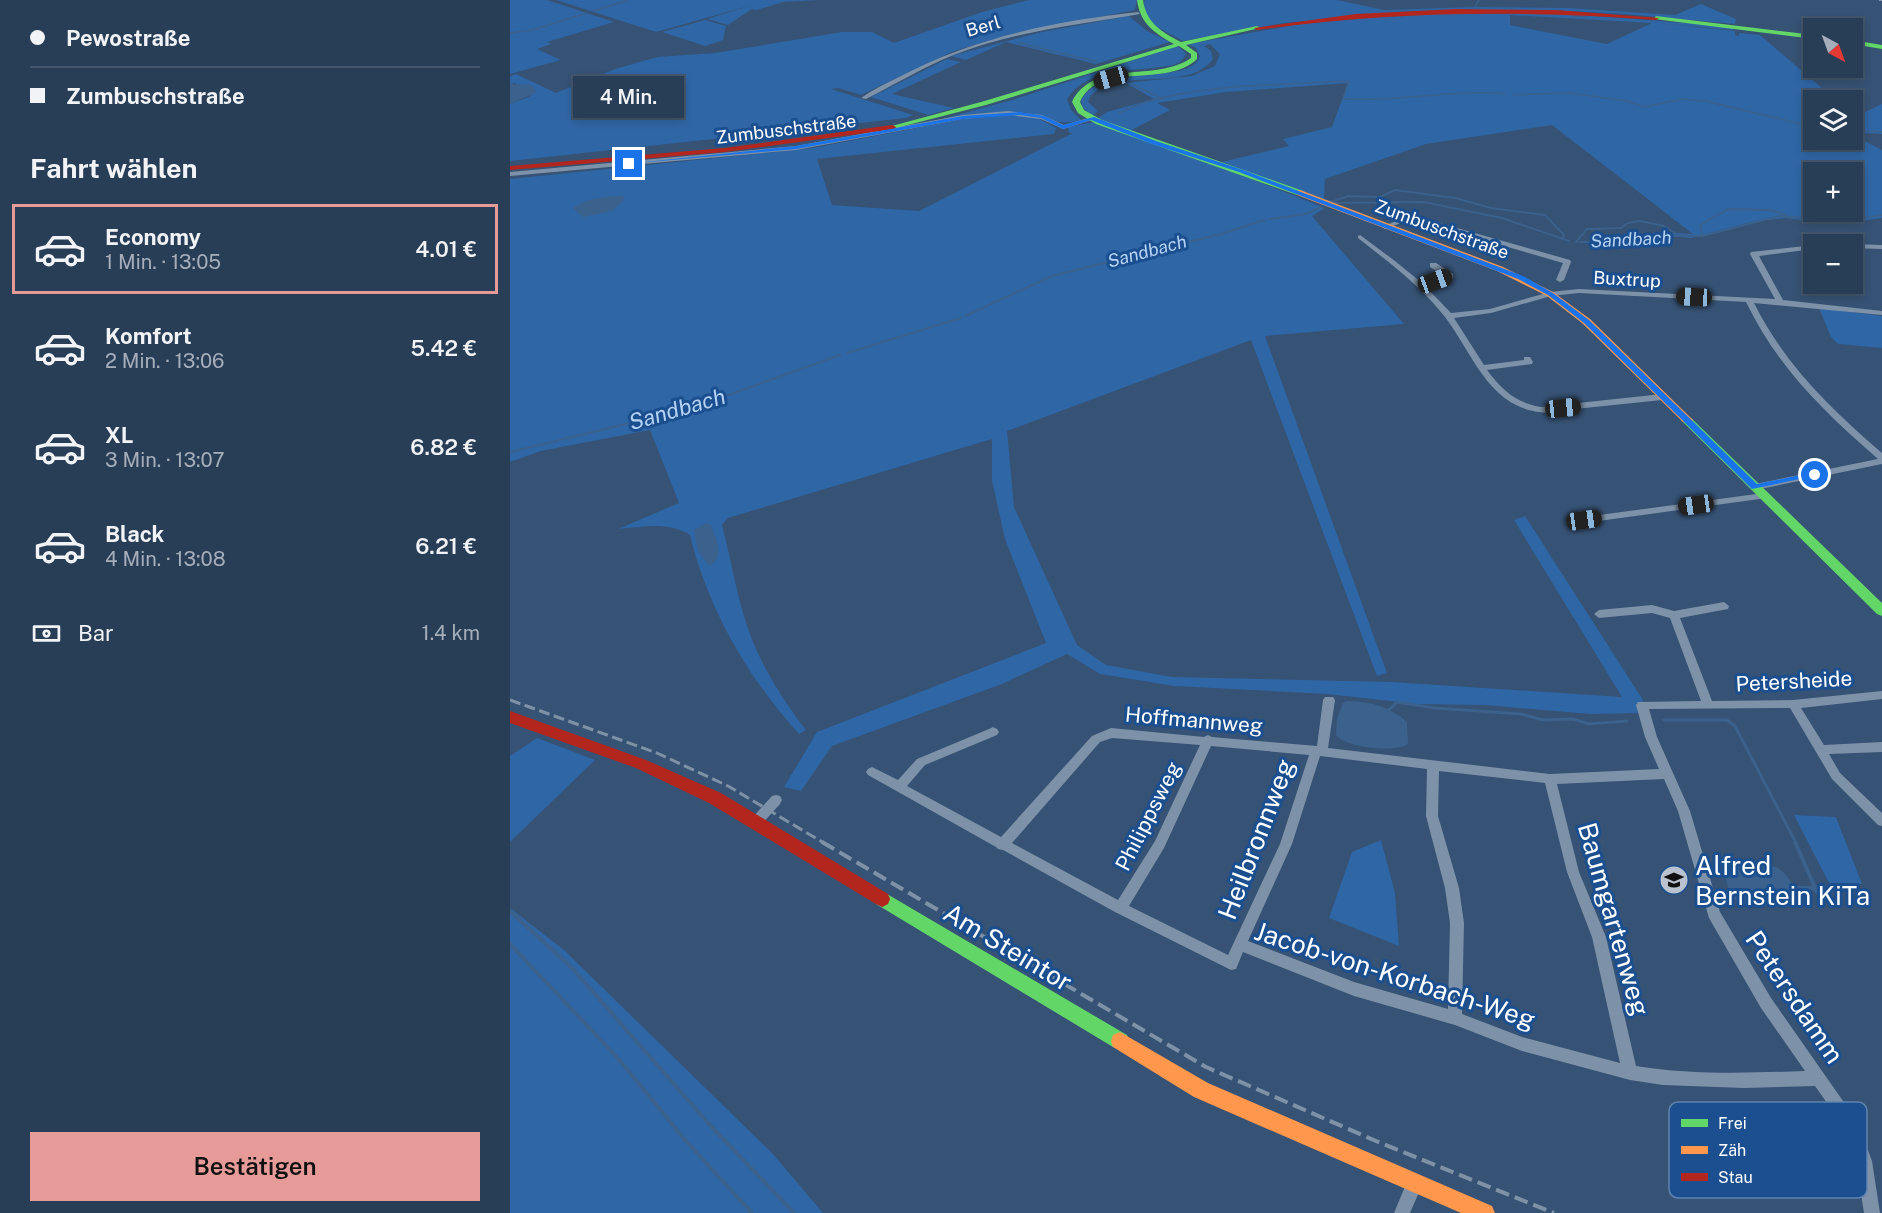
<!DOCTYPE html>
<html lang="de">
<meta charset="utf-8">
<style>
body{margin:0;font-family:"Public Sans",sans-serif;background:#30455d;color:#f1f3f6;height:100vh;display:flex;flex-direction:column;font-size:22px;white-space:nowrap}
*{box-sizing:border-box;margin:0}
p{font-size:20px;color:#a5aeba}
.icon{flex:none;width:33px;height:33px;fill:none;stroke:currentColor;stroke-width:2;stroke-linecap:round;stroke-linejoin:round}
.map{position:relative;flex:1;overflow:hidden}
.drawer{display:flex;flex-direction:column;background:#283e57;width:510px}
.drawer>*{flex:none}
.banner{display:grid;align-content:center;height:132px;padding:0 30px;background:#283e57}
.needle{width:39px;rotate:139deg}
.fabs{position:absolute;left:1293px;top:18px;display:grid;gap:12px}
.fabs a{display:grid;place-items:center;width:60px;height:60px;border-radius:0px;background:#283e57;box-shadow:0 3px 9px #0003,0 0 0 2px #44576d;font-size:30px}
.end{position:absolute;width:27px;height:27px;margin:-14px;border:8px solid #1a73e8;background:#fff;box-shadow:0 0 0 3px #fff}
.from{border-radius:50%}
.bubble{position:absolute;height:42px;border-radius:0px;background:#283e57;box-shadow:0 3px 9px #0003,0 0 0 2px #44576d;font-size:20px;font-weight:600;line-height:42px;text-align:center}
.car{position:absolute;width:18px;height:36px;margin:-18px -9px;border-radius:8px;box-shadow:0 0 4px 2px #0007;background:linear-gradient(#222 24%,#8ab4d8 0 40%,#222 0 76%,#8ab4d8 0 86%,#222 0)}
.banner b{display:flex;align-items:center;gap:21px;height:57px;font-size:22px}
.banner b+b{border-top:2px solid #44576d}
.banner i{width:15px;height:15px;background:#f1f3f6}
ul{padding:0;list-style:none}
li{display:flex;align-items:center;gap:18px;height:90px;margin:0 12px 9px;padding:0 18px;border:3px solid transparent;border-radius:0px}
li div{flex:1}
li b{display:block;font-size:22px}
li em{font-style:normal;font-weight:600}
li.current{border-color:#e69b98}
li>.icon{width:54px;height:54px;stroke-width:1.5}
h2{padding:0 30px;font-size:27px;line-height:72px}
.pay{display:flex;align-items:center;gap:15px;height:66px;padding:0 30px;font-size:22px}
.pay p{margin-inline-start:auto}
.primary-button{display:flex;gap:12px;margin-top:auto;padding:12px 30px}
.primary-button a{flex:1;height:69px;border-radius:0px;background:#e69b98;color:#111;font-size:24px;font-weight:600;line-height:69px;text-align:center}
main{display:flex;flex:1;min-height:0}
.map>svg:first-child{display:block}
.green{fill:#2f66a5;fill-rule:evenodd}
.water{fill:#3b618d}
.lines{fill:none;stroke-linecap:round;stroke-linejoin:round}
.stream-far3{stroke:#3b618d;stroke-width:1.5}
.stream-far2{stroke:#3b618d;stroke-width:2}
.stream-far1{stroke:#3b618d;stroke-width:3}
.stream{stroke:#3b618d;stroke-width:4}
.street{fill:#7d92a8;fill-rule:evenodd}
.fast{fill:#63d668;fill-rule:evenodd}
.slow{fill:#ff974d;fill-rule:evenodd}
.jam{fill:#b3261e;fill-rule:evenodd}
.rail-far1{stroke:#7e92a7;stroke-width:3;stroke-dasharray:11 4.5;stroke-linecap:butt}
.rail{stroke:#7e92a7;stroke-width:4;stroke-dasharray:14 6;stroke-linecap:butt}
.route{fill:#1a73e8}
.labels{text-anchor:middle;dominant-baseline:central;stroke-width:6;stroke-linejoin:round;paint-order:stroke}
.far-street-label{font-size:18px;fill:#fff;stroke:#1b4f8f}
.far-water-label{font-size:18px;font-style:italic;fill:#b5d3f5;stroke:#1b4f8f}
.street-label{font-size:21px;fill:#fff;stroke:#1b4f8f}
.water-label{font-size:22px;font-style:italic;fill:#b5d3f5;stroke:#1b4f8f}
.near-street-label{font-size:26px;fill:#fff;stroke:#1b4f8f}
.near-poi-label{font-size:26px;fill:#fff;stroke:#1b4f8f;text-anchor:start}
.key{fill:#1b4f8f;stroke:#5f84b1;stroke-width:1.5}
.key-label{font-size:16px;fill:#fff}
</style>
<main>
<section class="drawer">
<div class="banner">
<b><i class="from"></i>Pewostraße</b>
<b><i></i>Zumbuschstraße</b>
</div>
<h2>Fahrt wählen</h2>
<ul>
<li class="current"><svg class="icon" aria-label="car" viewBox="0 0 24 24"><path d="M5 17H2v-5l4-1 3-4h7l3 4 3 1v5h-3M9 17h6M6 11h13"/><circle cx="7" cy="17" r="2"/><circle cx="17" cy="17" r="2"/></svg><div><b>Economy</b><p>1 Min. · 13:05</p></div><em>4.01 €</em></li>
<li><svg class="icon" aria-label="car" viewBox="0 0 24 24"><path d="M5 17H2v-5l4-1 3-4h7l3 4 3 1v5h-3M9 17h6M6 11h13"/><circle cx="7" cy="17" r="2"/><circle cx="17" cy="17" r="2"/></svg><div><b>Komfort</b><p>2 Min. · 13:06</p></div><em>5.42 €</em></li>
<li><svg class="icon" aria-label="car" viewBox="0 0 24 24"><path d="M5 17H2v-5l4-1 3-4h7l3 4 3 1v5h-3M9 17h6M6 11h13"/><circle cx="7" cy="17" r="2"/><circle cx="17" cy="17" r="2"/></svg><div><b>XL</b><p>3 Min. · 13:07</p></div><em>6.82 €</em></li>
<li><svg class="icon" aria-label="car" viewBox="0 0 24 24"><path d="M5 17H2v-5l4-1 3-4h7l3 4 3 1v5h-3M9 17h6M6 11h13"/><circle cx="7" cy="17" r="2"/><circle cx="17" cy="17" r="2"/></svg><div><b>Black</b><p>4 Min. · 13:08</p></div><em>6.21 €</em></li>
</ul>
<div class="pay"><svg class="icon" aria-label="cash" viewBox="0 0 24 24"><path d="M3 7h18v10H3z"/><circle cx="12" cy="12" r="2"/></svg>Bar<p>1.4 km</p></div>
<div class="primary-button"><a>Bestätigen</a></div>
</section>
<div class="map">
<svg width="1372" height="1213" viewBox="0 0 1372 1213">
<rect width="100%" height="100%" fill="#365274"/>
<g class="green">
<path d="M0,0H37L104,22L37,42L41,44L27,49L51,60L0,74Z"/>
<path d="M46,0H309L273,2L247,10L242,9L218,25L197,19L242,5L146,32Z"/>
<path d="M519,0H627L625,10L506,33L444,51L351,95L328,88L321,89L403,115L396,118L0,161V104L21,96L5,83L0,84V76L6,74L46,93L105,69L147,57L205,53L332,32H362L384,43L472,12Z"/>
<path d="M635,0H827L874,10L963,7L1058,8L1165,15L1191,4L1226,19L1225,24L1115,14L1037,10L906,11L774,23L673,41L643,25L632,11Z"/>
<path d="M910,14H1062L1224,27L1223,30L1146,23L1225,31V35L1229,36V33L1250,35L1326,100H1304V140H1342L1343,135L1372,150V218L1327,224L1275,218L1241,222L1181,238L1145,235L1143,232L1183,234L1042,125L916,144L815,179L814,199L826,202L822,205L712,162L779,146L773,139L822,127L838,83L716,92L647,103L660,110L618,132L587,119L597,112L644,99L616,83L682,76L705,66L710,54L700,44L694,46L701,51L703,59C679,93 611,66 580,96L578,102L588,111L582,116L573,108L571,101C590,61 681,87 690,56L686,48L678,44L796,23ZM1000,15L1142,23L1097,44L1000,25ZM1304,172H1342V212H1304Z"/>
<path d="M619,16L637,31L660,42L586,64L496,42L456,60L441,56L532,32Z"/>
<path d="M195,20L216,26L213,40L195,46L152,32Z"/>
<path d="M667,46L676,53C674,60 669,63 663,65C629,72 577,66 557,99L561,110L571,120C543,128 536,113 508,112C482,111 455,117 429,120L505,99Z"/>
<path d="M437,59L451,62L382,94L444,108L418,115L361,97Z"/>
<path d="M1372,104V134L1343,132V118Z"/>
<path d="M498,115L528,118L546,128L544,134L307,159L322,205L409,211L563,133H559L558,127L583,122L706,165L815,208L802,216L894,324L755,336L877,673L867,676L741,340L497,431L504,507L567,645L596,665L662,677L882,682L1112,697L1004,520L1015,516L1133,700L1132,713L1080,714L975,705L908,704L817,694L664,686L590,674L557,654L492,684L322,746L291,791L274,787L307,732L536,643L495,539L482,481V439L218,518L212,525C220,555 225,586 234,616C246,658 270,696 296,730L289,734C238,678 198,609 180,535C158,521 132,527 108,529L169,503L140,430L31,451L0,462V179L303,148L453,119Z"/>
<path d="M1309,308L1372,316V348L1328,344L1321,337Z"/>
<path d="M27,738L85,760L0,842V756Z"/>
<path d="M1284,815L1326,817L1352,884L1319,883Z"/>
<path d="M871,840L885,893L889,946L819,918L842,852Z"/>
<path d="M0,908L54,950L263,1154L313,1213H0Z"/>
</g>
<g class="water">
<path d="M0,84L21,85L26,90L25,93L0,104Z"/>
<path d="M113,196L114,200L102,211L73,217L63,208C78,198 95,196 113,196Z"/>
<path d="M196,523L201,525C206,540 216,557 199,566L188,551L184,530Z"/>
<path d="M837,701C861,701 880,707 897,722L898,744C885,753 836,748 826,735L827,719L833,703Z"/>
<path d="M1231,865C1258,866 1270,860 1283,886C1288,894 1291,899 1291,908L1228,903L1219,891L1215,875L1219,867Z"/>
</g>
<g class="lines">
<g class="stream-far3">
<path d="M964,8L969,0"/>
<path d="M83,11L118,0"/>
<path d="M1063,16L1077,17"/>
<path d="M0,33L22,30L77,13"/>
<path d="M509,43L588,62"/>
<path d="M620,83L653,99"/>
<path d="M1003,95L1060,93L1117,101L1134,107L1173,99L1195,101L1304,127"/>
<path d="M609,113C670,83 771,85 839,81L833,99C888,102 941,89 996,94"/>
<path d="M1342,130L1372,132"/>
</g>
<g class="stream-far2">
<path d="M821,202L838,196L870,197L885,190L945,198L981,208L1035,215L1054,235L1052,239"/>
<path d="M823,203L914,202L992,218L1059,241"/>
<path d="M760,219L796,214L811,207"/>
<path d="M1192,236L1190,225L1218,209L1261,210L1276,215"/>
<path d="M1066,242L1077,229L1111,228L1118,223L1130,221L1154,226L1170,236"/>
<path d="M1070,242L1108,243L1148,235L1192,236L1269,216L1331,221L1372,215"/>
<path d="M455,316L542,276L711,234L754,220"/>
<path d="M337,353L451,318"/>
<path d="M0,452L182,408L330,355"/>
</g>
<g class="stream-far1">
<path d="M879,710L887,702L924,708L1011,714L1033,720L1063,719L1079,724L1117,721"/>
<path d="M1154,720H1217L1225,726L1286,843"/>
</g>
<g class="stream">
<path d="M1285,842L1307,892"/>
<path d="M1284,888H1303"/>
<path d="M0,911L62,968L199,1124L284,1213"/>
<path d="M0,944L106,1056L176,1141L242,1213"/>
</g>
<g class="street">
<rect x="1369" y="0" width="3" height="1"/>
<path d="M628,12L630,14C567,25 507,31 446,54C415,66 386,84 356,99L351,98C362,90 375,84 387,78C462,38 544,21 628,12Z"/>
<path d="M498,111L532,115L554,125L582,117L585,119L553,129L531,119L498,115L453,119L286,150L0,176V172L286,146L453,115Z"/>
<path d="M908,217L1060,260L1061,262L1054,280L1050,282L1046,280L1053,263L908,221H896L875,229L872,227L893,218Z"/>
<path d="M850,235L885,261L912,283L934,276L920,267V263H926L943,274V278L916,287L941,313L980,309L1040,292L1069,289L1265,299L1240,254L1241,252L1304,245V249L1249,256L1273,300L1372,311V315L1244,303C1275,365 1320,408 1372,453V464L1245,490L1242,489L1240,487L1242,485L1245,484L1368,459C1314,412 1268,368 1236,302L1069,293L1041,296L981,313L944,318L974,365L1014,360V357H1020L1023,362L1022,364L977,370C993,391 1005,402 1031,407L1152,394L1156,397L1152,400C1123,403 1094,406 1065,409C1054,410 1040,414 1029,412C975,405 961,347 930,311C907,283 877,261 848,238V236Z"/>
<path d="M1339,244H1342L1372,245V249L1342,248V244Z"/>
<path d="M1254,493L1257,494L1259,496L1257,498L1074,523L1069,520L1074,517Z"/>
<path d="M1214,602L1219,606L1218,609L1170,618L1202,701L1283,700L1372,691V699L1291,708L1314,745L1372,742V752L1319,754L1330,773L1372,813V826L1368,825L1322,779L1280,708L1139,709L1147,737L1180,811L1210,912L1261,998L1347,1121L1362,1161L1370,1213H1354L1346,1161L1336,1130L1305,1086L1234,1088L1153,1085L1120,1080L1012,1051L945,1025L844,996L733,952L726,969L721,970L605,912L493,850L488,849L486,847L358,775L356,772L358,769L362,767L388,780L407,759L479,729L483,727L487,729L489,732L487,735L415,765L397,786L491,837L582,736L601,728L694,737L698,735L702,737L807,746L813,700L815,697H823L825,700L818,748L1040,774L1149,769L1135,737L1126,705L1128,702L1191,701L1160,618L1142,613L1089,618L1084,614L1089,610L1142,605L1164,611ZM602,738L690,745L645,841L608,900L502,843L590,742ZM701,746L799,755L770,844L718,955L619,906L654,848ZM810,756L917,769L916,816L935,888L940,923L938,1009L844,982L738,941L782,844ZM929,771L1035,783L1057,872L1082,937L1110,1063L1012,1037L952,1014L954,923L949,888L928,816ZM1154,779L1168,811L1199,918L1251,1008L1295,1071C1238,1073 1182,1075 1126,1066L1096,937L1069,872L1047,784Z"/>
<path d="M266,795L270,796L272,800L270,804L250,826L246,827L242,826L240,822L242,818L262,796Z"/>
<path d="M905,1175L911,1177L913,1183L900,1213H884L899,1177Z"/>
</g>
<g class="fast">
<path d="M627,0H633C636,23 652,32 671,42L747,26L750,28L676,45L687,53V59C656,89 589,60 570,102L574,110L592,120L793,191V195H787L586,124L568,113L562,102C584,58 645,83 681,58V54L669,46L476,105L382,129L378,127L471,102L664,44C644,33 630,23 627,0Z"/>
<path d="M1146,16L1304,35V39L1144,19Z"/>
<path d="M1342,40L1372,45V49L1342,44Z"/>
<path d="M1177,417L1181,418L1372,603V616L1367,614L1173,422L1171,420Z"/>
<path d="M372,891L617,1035L619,1041L617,1047L610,1050L603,1047L366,904L364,899L366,894Z"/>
</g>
<g class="slow">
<path d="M790,190L993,267L1043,292L1080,319L1183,420L1181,422H1173L1072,323L1037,296L987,271L787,195V191Z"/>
<path d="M610,1032L698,1083L982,1206L985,1213H951L684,1097L603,1047L601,1041L603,1035Z"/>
</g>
<g class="jam">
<path d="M946,9L1046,10L1149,18L1146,20C1012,10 880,11 747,30L744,28L846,14Z"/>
<path d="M382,125L386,127L385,129L215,152L0,170V166L215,148Z"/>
<path d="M0,711L136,760L211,793L378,894L380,899L378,904L372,907L366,904L199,803L126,768L0,723Z"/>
</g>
<path class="rail-far1" d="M0,700L147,753L218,786L314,843"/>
<path class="rail" d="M312,842L696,1067L866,1141L1044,1213"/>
</g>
<path class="route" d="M510,112L534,116L553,125L584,117L646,141L733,170L1013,276L1043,293L1079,320L1247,484L1305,472L1309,475L1242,489L1074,323L1038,295L1008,279L729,172L642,144L581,120L553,129L531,118L510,115L453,119L286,149L116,164L286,146L453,116Z"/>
<defs>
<g id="school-disc" transform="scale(1.5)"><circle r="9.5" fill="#b9c2ce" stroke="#1b4f8f"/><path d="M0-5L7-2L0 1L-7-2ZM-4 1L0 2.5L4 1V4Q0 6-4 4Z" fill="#111"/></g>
</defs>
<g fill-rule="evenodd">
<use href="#school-disc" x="1164" y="880"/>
</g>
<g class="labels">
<g class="far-street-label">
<text transform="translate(473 26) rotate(-16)">Berl</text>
<text transform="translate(276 129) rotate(-7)">Zumbuschstraße</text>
<text transform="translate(932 229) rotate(20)">Zumbuschstraße</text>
<text transform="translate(1117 279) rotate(3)">Buxtrup</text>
</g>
<g class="far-water-label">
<text transform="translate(1121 239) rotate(-3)">Sandbach</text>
<text transform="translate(637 251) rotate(-15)">Sandbach</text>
</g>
<g class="street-label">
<text transform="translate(1284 681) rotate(-3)">Petersheide</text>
<text transform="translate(684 720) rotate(5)">Hoffmannweg</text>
<text transform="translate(638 816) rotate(-63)">Philippsweg</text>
</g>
<g class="water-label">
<text transform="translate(167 409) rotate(-16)">Sandbach</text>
</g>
<g class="near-street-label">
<text transform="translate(746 839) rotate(-69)">Heilbronnweg</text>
<text transform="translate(1104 919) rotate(74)">Baumgartenweg</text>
<text transform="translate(498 947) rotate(31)">Am Steintor</text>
<text transform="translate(885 975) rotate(18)">Jacob-von-Korbach-Weg</text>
<text transform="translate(1285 997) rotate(56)">Petersdamm</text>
</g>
<g class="near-poi-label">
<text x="1185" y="865">Alfred<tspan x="1185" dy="30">Bernstein KiTa</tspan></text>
</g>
</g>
<rect x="1159" y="1102" width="198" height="96" rx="9" class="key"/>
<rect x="1171" y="1119" width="27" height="8" fill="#63d668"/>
<rect x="1171" y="1146" width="27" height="8" fill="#ff974d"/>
<rect x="1171" y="1173" width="27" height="8" fill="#b3261e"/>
<g class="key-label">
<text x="1208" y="1129">Frei</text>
<text x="1208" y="1156">Zäh</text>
<text x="1208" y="1183">Stau</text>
</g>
</svg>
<div class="fabs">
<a><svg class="needle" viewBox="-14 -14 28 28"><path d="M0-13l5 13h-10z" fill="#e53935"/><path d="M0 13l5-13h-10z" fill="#a5aeba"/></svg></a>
<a><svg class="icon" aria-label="layers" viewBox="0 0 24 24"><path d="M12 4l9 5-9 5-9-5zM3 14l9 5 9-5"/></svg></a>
<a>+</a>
<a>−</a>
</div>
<i class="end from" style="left:1305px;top:475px"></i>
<i class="end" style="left:119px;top:164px"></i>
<div class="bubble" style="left:63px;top:76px;width:111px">4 Min.</div>
<i class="car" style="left:601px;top:78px;rotate:254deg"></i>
<i class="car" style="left:925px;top:281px;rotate:70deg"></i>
<i class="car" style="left:1184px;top:297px;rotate:273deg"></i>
<i class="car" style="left:1053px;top:408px;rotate:84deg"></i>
<i class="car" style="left:1186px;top:505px;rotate:262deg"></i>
<i class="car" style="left:1074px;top:520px;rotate:82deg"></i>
</div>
</main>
